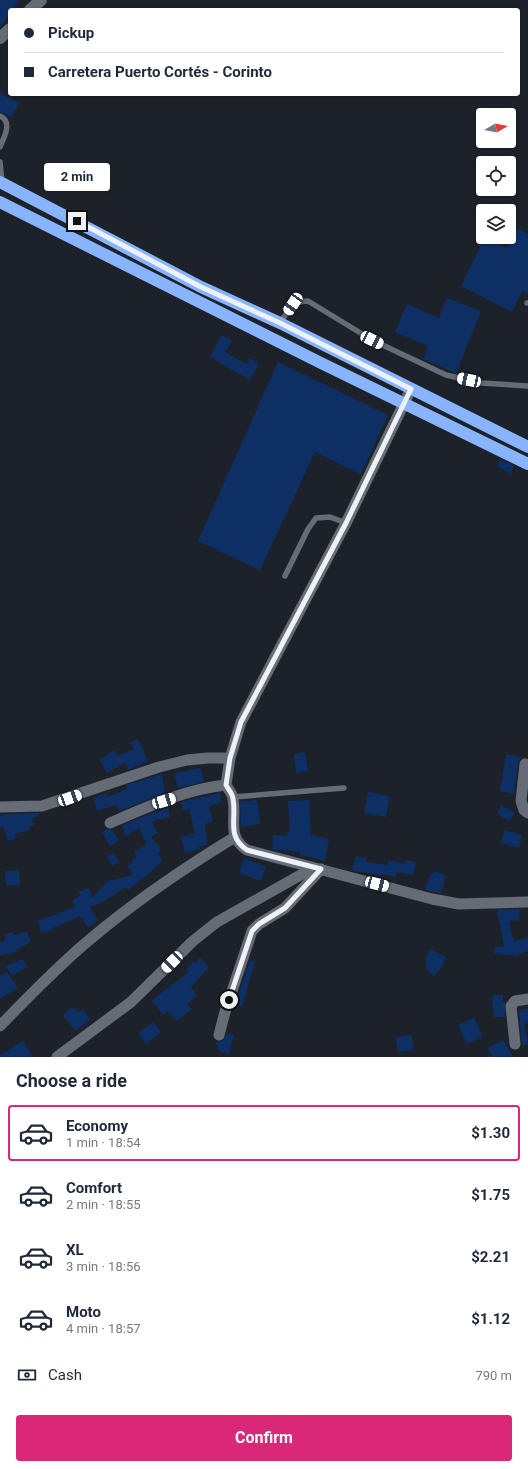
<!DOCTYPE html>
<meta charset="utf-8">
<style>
body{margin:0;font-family:Roboto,sans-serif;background:#f6f6f7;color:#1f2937;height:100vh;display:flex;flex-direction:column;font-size:15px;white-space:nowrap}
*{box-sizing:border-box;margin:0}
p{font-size:13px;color:#747a83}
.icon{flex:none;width:22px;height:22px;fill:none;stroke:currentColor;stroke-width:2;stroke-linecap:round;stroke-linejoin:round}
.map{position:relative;height:1057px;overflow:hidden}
.side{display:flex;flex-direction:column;background:#fff;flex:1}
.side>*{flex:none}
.banner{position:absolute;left:8px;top:8px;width:512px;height:88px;border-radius:4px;box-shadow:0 1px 3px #0004;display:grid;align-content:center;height:88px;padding:0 16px;background:#fff}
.needle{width:26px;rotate:80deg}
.fabs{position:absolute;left:476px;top:108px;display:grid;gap:8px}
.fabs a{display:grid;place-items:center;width:40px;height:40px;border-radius:4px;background:#fff;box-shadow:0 1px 3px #0004;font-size:20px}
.end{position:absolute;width:18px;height:18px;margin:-9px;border:5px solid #eef2f8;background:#111;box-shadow:0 0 0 2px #111}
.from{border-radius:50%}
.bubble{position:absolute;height:28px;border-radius:4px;background:#fff;box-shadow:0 1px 3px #0004;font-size:13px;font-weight:700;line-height:28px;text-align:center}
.car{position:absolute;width:12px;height:24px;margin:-12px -6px;border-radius:5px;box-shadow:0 0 3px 1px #0007;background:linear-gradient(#fff 24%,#345 0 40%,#fff 0 76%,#345 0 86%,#fff 0)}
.banner b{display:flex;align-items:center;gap:14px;height:38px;font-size:15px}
.banner b+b{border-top:1px solid #e0e1e3}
.banner i{width:10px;height:10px;background:#1f2937}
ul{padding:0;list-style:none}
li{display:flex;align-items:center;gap:12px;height:56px;margin:0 8px 6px;padding:0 8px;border:2px solid transparent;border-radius:4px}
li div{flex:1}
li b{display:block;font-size:15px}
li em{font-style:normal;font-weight:700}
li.on{border-color:#db2777}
li>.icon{width:36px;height:36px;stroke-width:1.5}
h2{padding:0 16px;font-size:18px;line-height:48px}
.pay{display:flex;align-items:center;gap:10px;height:44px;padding:0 16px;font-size:15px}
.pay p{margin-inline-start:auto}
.cta{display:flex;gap:8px;margin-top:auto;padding:8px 16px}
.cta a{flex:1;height:46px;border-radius:4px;background:#db2777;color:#fff;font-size:16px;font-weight:700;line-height:46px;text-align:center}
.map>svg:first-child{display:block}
.building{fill:#0e2f64}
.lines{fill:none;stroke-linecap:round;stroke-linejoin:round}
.lane{stroke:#656c76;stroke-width:5.5}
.street{stroke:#656c76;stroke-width:11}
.secondary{stroke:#656c76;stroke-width:12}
.highway{stroke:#87b4fc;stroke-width:12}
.route{stroke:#eef2f8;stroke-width:5}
</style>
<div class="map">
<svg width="528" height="1057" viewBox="0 0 528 1057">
<rect width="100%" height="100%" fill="#1d222a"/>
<g class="building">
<path d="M0,0H19L12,10H10V13L0,27Z"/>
<path d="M0,93L19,103L12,117L0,112Z"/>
<path d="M517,228L528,234V294L522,291L512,312L461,286L485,237L507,248Z"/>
<path d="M447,298L481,311L456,373L423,359L428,346L395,332L407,304L439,318Z"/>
<path d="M222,335L232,341L225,352L246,364L249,358L259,364L250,380L210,357Z"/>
<path d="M278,362L388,415L361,474L315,452L260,570L198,541Z"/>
<path d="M500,460L514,466L511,474L497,466Z"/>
<path d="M138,739L148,761L128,770L125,763L107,773L100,760L114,750L118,756L134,749L130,742Z"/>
<path d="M305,752L308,771L296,773L294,754Z"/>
<path d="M506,754L521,757L518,763L514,794L500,791Z"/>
<path d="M201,768L204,782L178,788L174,773Z"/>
<path d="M162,774L165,793L119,811L117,805L97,811L93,798L106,793L108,797L127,789L126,785Z"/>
<path d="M368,792L390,796L386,817L364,813Z"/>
<path d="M220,793L222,802L209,806L213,822L205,824L207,845L199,846L200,849L185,853L181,837L195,833L189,809L183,811L181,802Z"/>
<path d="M257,800L260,824L241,827L240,802Z"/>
<path d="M309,800L311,835L329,839L325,861L300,855V852L272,849L273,835L288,836L287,832H290L288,801Z"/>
<path d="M501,805L515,813L510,821L497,814Z"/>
<path d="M168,807L170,817L152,821L158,833L151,837L161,849L157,853L163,860L150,873L128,890L125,887L105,901L90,907L98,920L88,927L80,916L53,928V930L41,933L38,920L52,916L76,906L72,901L81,895L77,892L89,888L92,898L108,881L133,875L127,866L132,864V860L137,857L134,852L147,844L139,828L125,837L122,825Z"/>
<path d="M39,813L38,817L32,818L34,825L29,826L30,830L15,834L16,839L7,841L4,826L0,827V816L7,814Z"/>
<path d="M107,829L112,830L119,841L110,846L102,832Z"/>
<path d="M504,830L522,835L519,848L501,843Z"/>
<path d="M114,853L119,862L112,866L107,856Z"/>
<path d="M356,856L367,859L366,862L388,865L389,860L405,864L406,860L416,862L413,875L397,872L396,877L382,874V876L352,870Z"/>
<path d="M244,858L266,867L261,881L239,873Z"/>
<path d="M19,870L20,885L6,886L5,871Z"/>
<path d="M436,871L446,876L441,893L425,890L430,875Z"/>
<path d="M519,909L520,920L509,921L514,942L528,937V951L516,956L494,953L495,946L504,947L497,910Z"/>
<path d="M13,932L14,935L27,932L31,942L16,950L18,952L0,955V942H4L6,934Z"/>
<path d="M430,949L446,957L443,966L434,976L426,968V959Z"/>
<path d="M200,958L209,967L191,987L197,996L187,1004L192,1009L176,1021L168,1011L163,1015L152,1000L189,972L186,970L193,962L195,963Z"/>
<path d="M22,959L28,967L12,976L6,966Z"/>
<path d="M250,960L255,962L242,1007L235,1005Z"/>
<path d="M7,972L18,988L0,998V976Z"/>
<path d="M492,995H503V1002H505V1017H494Z"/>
<path d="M73,1007L78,1012L82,1009L90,1019L76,1031L63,1015Z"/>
<path d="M528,1009V1023L524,1024L528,1044L522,1045L519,1010Z"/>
<path d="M474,1018L483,1036L467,1044L458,1025Z"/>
<path d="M153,1022L161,1032L146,1044L138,1033Z"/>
<path d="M227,1033L234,1035L229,1054L220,1052L216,1044L217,1042L224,1040Z"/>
<path d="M412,1035L413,1050L398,1052L396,1037Z"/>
<path d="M503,1040L513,1057H492L488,1048Z"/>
<path d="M23,1041L32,1057H0V1055Z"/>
</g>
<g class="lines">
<g class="lane">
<path d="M0,116C13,122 4,137 0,147"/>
<path d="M0,162L2,182"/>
<path d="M527,303H528"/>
<path d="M280,323C288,311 292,301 308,301L372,340L446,375L481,383L528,386"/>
<path d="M285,576L308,529L316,518L330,517L346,523"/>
<path d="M233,797L344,788"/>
</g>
<g class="street">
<path d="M411,389L346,523L241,722L230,758L226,785C228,789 233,794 233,799C237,819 226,836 247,850L432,899L459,904L528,902"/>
<path d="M525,764L521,801L524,810L528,813"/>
<path d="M0,807L42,806L159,767L187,760L208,758H230"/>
<path d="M110,823C147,807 186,789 226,785"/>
<path d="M0,1026C28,997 57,967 88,941C134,902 184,868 235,837"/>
<path d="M219,1035L225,1012L252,931L259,924L285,908L321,869"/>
<path d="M515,1044L511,1006L515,1001L528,999"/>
<path d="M57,1057L131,1002L193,941L217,922L313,868"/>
</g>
<g class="secondary">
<path d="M30,10L41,0"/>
<path d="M0,38L10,29"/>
</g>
<g class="highway">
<path d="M0,182L201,287L280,323L528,447"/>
<path d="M0,202L321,363L528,464"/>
</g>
</g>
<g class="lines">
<path class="route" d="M77,221L201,287L280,323L411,389L346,523L241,722L230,758L226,785C228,789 233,794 233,799C237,819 226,836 247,850L321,869L285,908L259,924L252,931L229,1000"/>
</g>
</svg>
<div class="fabs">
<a><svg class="needle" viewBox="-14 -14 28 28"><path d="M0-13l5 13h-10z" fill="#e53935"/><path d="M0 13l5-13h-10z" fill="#747a83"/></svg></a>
<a><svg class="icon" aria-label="locate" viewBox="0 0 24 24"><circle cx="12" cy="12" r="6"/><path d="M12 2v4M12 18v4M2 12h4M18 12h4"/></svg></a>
<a><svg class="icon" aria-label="layers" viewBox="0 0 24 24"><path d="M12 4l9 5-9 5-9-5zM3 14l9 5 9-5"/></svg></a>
</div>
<i class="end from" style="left:229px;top:1000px"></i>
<i class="end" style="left:77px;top:221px"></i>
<div class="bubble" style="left:44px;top:163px;width:66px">2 min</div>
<i class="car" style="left:293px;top:304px;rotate:214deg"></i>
<i class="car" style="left:372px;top:340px;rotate:116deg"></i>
<i class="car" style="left:469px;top:380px;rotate:282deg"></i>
<i class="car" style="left:70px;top:798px;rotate:70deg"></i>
<i class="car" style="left:164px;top:801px;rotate:74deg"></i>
<i class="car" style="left:377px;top:884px;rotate:105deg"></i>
<i class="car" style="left:172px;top:962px;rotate:225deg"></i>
<div class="banner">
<b><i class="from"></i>Pickup</b>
<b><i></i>Carretera Puerto Cortés - Corinto</b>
</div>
</div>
<section class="side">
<h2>Choose a ride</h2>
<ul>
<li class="on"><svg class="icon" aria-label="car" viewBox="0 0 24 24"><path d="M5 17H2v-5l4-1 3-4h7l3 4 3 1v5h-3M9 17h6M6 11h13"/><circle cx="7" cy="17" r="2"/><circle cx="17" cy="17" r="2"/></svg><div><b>Economy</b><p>1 min · 18:54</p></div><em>$1.30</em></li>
<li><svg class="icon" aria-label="car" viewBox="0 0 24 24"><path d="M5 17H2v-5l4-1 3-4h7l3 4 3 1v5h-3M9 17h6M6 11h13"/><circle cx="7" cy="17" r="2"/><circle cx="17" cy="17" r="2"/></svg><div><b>Comfort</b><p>2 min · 18:55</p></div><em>$1.75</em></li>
<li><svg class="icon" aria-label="car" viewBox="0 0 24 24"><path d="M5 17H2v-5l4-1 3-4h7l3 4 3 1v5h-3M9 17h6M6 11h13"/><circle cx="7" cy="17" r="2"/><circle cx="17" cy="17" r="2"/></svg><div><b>XL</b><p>3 min · 18:56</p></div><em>$2.21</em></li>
<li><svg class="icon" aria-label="car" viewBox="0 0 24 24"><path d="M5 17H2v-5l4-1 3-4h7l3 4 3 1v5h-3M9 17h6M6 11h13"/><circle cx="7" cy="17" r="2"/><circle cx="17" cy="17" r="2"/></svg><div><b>Moto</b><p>4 min · 18:57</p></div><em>$1.12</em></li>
</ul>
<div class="pay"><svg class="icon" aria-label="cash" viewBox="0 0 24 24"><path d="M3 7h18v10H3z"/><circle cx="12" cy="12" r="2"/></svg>Cash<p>790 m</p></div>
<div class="cta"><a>Confirm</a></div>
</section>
